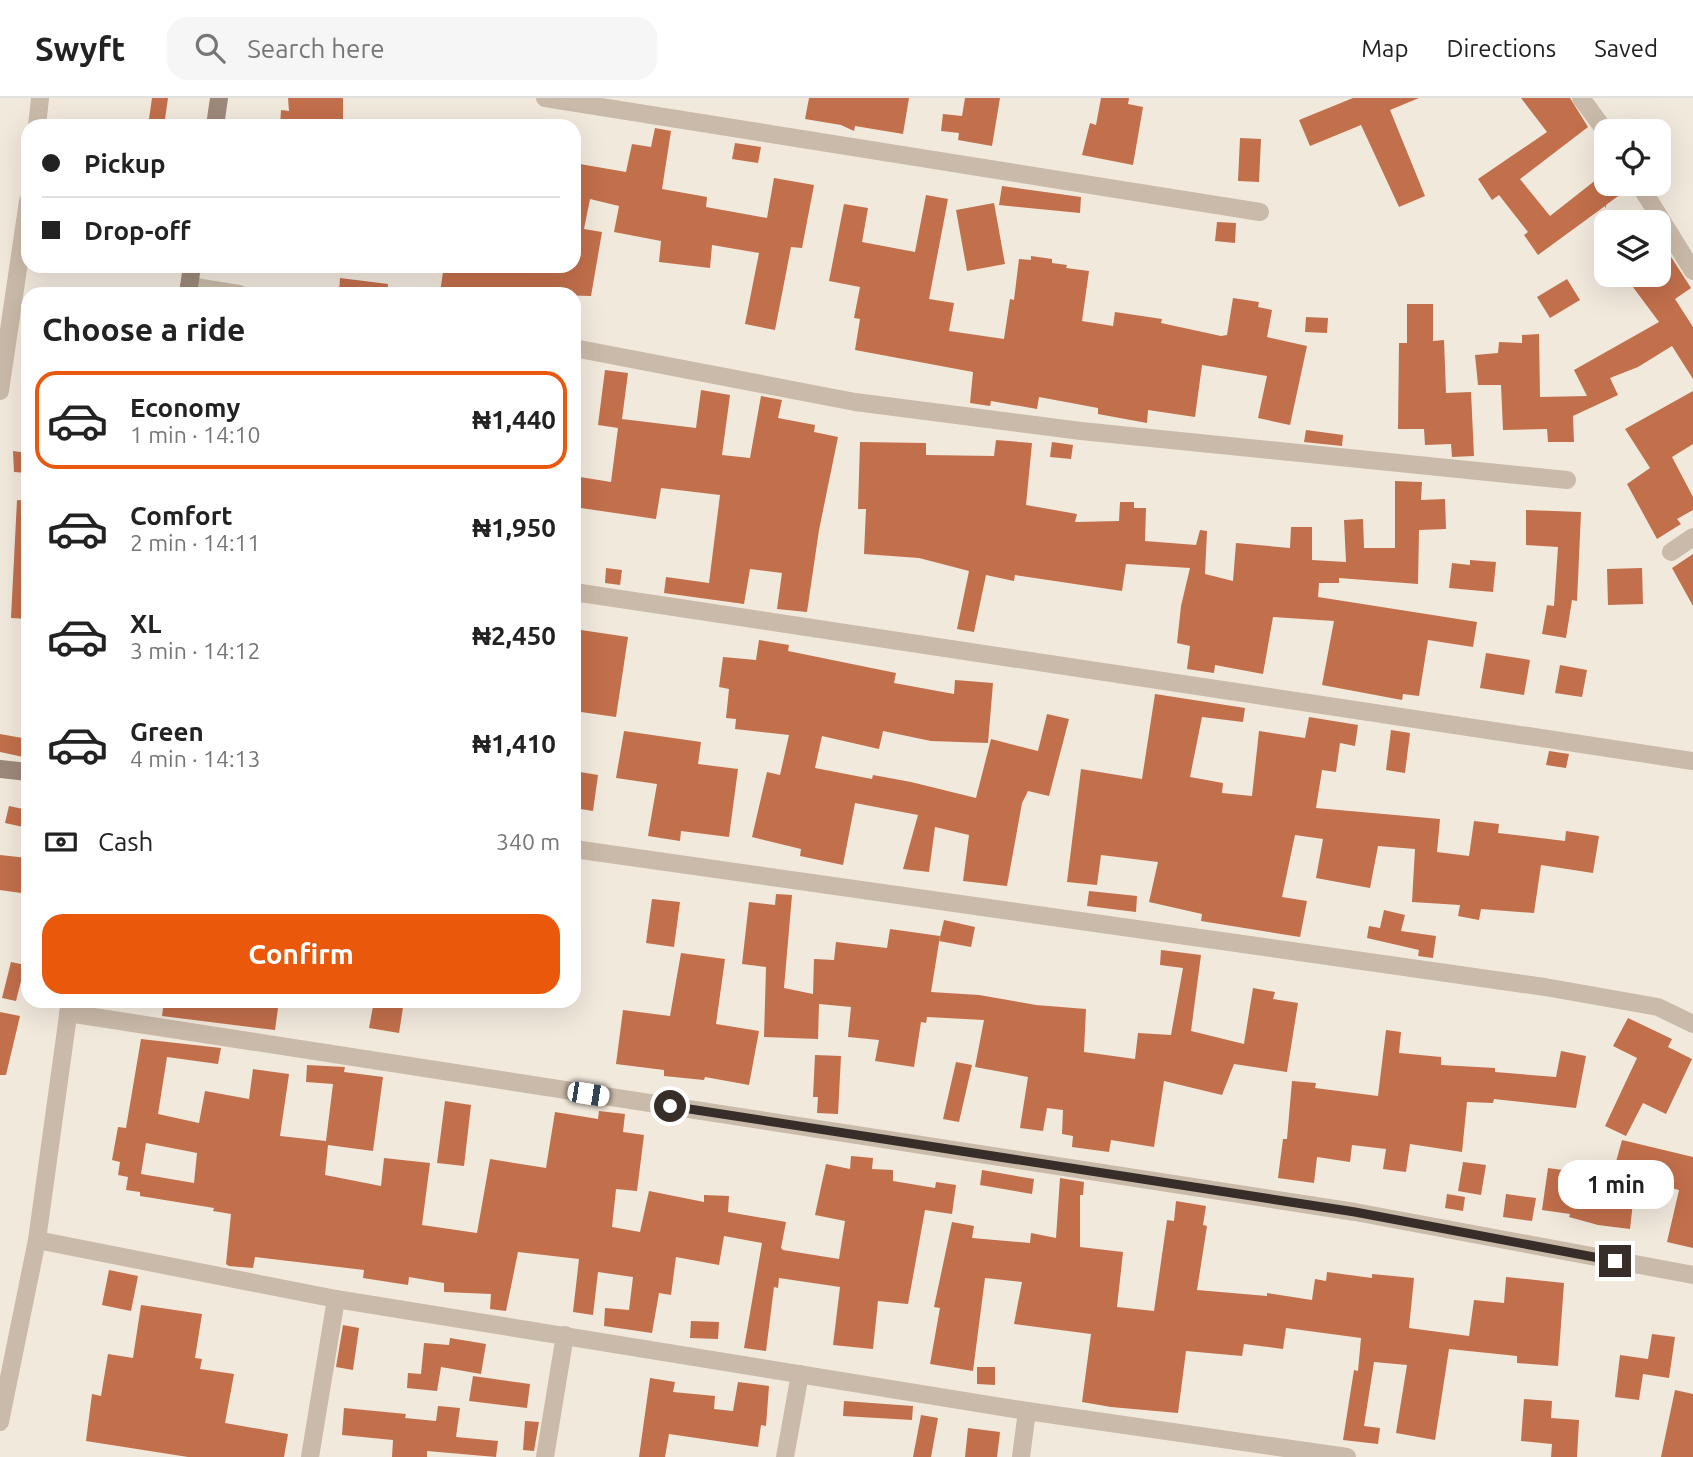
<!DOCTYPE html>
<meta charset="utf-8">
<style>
body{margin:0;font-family:Ubuntu,sans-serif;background:#f6f6f6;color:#222;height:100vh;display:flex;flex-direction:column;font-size:26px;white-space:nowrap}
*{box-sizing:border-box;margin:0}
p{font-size:23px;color:#767676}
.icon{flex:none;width:38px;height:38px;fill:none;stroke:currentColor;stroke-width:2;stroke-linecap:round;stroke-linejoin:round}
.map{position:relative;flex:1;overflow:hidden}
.panel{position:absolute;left:21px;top:189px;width:560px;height:721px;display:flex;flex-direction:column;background:#fff;border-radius:21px;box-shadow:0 7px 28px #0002}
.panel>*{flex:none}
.banner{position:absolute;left:21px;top:21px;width:560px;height:154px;border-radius:21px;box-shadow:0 7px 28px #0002;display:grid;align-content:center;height:154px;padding:0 21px;background:#fff}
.tools{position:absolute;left:1594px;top:21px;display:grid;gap:14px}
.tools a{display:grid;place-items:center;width:77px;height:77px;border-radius:14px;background:#fff;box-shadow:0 7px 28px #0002;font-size:35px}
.end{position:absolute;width:32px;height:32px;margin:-16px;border:9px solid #372e29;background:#fff;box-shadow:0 0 0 4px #fff}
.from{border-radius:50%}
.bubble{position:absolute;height:49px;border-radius:21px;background:#fff;box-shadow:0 7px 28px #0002;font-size:23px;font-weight:700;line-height:49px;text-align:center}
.car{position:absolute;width:21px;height:42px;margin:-21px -10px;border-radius:9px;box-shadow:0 0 5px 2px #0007;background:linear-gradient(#fff 24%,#345 0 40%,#fff 0 76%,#345 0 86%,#fff 0)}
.banner b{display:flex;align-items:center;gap:24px;height:66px;font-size:26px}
.banner b+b{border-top:2px solid #e0e0e0}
.banner i{width:18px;height:18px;background:#222}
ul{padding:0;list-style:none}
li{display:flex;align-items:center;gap:21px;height:98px;margin:0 14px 10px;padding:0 7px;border:4px solid transparent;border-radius:21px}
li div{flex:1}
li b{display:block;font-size:26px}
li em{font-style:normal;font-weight:700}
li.on{border-color:#ea580c}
li>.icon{width:63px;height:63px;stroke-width:1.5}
h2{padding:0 21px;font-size:32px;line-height:84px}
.pay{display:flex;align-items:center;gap:18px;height:77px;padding:0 21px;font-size:26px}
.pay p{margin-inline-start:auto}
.primary-button{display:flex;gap:14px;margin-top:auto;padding:14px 21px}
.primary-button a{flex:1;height:80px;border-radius:21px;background:#ea580c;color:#fff;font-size:28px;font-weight:700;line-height:80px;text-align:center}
header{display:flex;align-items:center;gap:42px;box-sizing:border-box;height:98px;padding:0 35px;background:#fff;border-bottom:2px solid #e0e0e0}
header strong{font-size:33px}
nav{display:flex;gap:38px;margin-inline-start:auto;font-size:24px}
.search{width:490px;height:63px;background:#f6f6f6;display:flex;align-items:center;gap:18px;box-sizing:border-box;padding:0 24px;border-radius:21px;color:#767676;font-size:26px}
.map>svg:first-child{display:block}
.building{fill:#c26f4b;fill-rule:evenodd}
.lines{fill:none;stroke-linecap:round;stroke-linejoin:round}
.street{stroke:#cabaa9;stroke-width:18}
.secondary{stroke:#9d897b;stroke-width:18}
.route{stroke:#372e29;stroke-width:9}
</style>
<header>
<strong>Swyft</strong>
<div class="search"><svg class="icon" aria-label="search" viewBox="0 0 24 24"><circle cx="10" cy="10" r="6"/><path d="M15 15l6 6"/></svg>Search here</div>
<nav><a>Map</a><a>Directions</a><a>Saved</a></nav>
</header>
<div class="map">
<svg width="1693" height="1359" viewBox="0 0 1693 1359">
<rect width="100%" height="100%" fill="#f2e9dd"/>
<g class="building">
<path d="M152,0H168L164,28H148Z"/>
<path d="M288,0H343V28H280L281,12L289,13Z"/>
<path d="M809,0H909L903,36L855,28L854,33L841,27L805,21Z"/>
<path d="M965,0H1000L992,48L958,42L959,35L941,33L943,16L962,18Z"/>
<path d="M1101,0H1129L1128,6L1143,9L1133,67L1082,57L1090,25L1096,27Z"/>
<path d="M1353,0H1419L1390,12L1425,98L1399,109L1361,27L1310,48L1299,22Z"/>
<path d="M1521,0H1570L1588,29L1520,81L1550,118L1606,74V86H1628L1629,90L1606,107V111L1605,108L1538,157L1524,137L1528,134L1499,97L1492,102L1478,81L1547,34Z"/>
<path d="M655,30L671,33L662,91L707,99L706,109L767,120L774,80L814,87L802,150L791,149L775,232L745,226L759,155L712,147L710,170L659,164L661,143L614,134L619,108L590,101L584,131L602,134L591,198L440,194L444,168L545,171L546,168H574V65L626,74L632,46L651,49Z"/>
<path d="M1240,40L1261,41L1259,84L1238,83Z"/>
<path d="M735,45L761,49L758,65L732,61Z"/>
<path d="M1002,88L1081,99L1080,115L999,107Z"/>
<path d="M926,97L948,101L929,201L954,205L949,233L1004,241L1010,201L1014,202L1019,161L1031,162V158L1052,161V165L1067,167L1066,170L1089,173L1082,223L1113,228L1115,214L1162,221L1161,225L1221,238L1227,237L1233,200L1259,204L1258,209L1272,212L1267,239L1307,248L1290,327L1258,320L1267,278L1202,267L1195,319L1148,312L1147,325L1098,316V310L1039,299L1037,311L991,303L990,308L970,305L973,274L855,252L860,221L854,220L860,189L829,183L844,106L868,110L862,144L915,154Z"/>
<path d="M994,105L1005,166L967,173L956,112Z"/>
<path d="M1217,124L1236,125L1235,145L1215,143Z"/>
<path d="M1659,140L1691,190L1675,201L1693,229V281L1672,248L1638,269L1610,280L1618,297L1573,318L1574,344H1548L1547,331L1503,332L1501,287H1478L1475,257L1498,255L1499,244L1522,245V237L1539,236L1540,299L1587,298L1574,272L1659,224L1624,177H1659Z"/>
<path d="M340,180L388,186L387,196L339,195Z"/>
<path d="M1567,181L1580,202L1550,220L1537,199Z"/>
<path d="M1407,206H1433V243L1444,242L1446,295L1471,294L1474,358L1452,359L1451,346L1425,347L1424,331H1398L1399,245H1407Z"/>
<path d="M1306,219L1328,220L1327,235L1305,234Z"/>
<path d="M605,272L628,275L622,321L696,330L701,292L730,297L722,357L750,360L761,298L782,302L778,320L815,327L814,334L838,339L819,432L807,514L777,511L782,475L750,471L744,506L664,495L666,479L709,485L720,397L661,390L656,421L574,409V378L611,384L618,330L598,327Z"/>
<path d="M1693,293V346L1672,359L1693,399V412L1677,421L1681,426L1657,441L1627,386L1650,370L1625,331Z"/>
<path d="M1306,332L1343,337L1342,348L1304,344Z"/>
<path d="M996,342L1032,345L1026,407L1077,416L1075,424L1119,423L1120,404H1134V410H1146L1145,443L1196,447L1200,432L1207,433L1205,476L1233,483L1236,445L1290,450L1291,429H1312V462L1346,464L1344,422L1363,421L1364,450H1395V383L1422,384L1421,402L1445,401L1446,431L1419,432L1418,486L1339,480V485H1319L1318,499L1477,524L1473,549L1428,542L1419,598L1403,596L1402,602L1322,587L1334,523L1273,519L1263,576L1215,567L1214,575L1187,571L1190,548L1177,545L1181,508L1190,470L1126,466L1122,493L1015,477L1014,483L986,477L974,534L957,531L969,473L919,460L864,456L866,411H858L860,344L926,345V357L994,358Z"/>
<path d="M1052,344L1073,347L1071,361L1050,359Z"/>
<path d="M13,353L28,355V375L14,374Z"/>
<path d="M17,402L28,403V521L11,520Z"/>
<path d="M1526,412L1581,414L1577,503L1572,502L1566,540L1542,536L1547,507L1554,508L1558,449L1526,447Z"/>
<path d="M1693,456V508L1672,470Z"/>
<path d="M1470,462L1496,464L1493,494L1449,490L1452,465L1470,467Z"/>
<path d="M606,470L622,472L620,487L605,485Z"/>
<path d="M1642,470L1643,506L1608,507L1607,471Z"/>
<path d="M574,531L628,539L616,619L574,613Z"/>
<path d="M759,542L789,547L788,553L896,575L894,585L954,596L955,582L993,585L988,645L931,643L883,633L879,651L822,638L815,670L872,681L873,677L911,684L976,700L991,641L1038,653L1047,616L1069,621L1049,698L1028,693L1022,705L1007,788L963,783L969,737L935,729L929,774L903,771L918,717L855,705L843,767L800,758L801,751L752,739L767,674L780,677L789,637L735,631L736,621L726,620L729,591L719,589L723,559L756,562Z"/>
<path d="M1486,555L1530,562L1524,597L1480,590Z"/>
<path d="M1560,567L1587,572L1582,599L1555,595Z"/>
<path d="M1155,596L1245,610L1243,624L1202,619L1190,679L1223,685L1222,695L1252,698L1259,633L1305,640L1309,619L1358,627L1355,648L1340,645L1336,674L1322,672L1316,710L1440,721L1437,754L1469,758L1474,723L1499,726L1498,735L1565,743L1566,733L1599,738L1593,775L1541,767L1534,815L1481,811L1479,822L1458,818L1460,807L1412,804L1415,751L1378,748L1370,790L1316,780L1323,741L1295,737L1282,799L1307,803L1300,839L1201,823L1202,816L1149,804L1158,764L1101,757L1097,787L1067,784L1081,671L1142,681Z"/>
<path d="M1391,632L1410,635L1405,675L1386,672Z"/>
<path d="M624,633L701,644L698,666L738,671L729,739L681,733L680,743L648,738L657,686L616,680Z"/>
<path d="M0,636L28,641V660L0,654Z"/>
<path d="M1549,653L1569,656L1566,670L1546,667Z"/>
<path d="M574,673L598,677L593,713L574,710Z"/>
<path d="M9,708L28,712V730L5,725Z"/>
<path d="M0,757L28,760V796L0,792Z"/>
<path d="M1089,793L1137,798L1136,814L1087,808Z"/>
<path d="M776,796L792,797L784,890L813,896L814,861L834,862L836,844L887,850L890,831L940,838L931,894L979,897L1036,907L1086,911L1084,954L1135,961L1138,935L1171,937L1183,870L1160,867L1161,852L1201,857L1191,933L1244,946L1253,890L1275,894L1273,901L1298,905L1287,974L1234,966L1222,997L1164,983L1154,1049L1111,1042L1109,1054L1072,1049L1073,1038L1062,1036L1063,1012L1047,1010L1043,1033L1020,1030L1028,979L975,969L984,922L927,919L926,925L921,924L914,969L875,963L879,942L848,939L851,909L819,906L818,941L764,939L766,869L742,866L749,804L775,807Z"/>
<path d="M652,801L680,804L674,849L646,845Z"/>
<path d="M1384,812L1405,817L1401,833L1436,838L1433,860L1418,858L1419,852L1367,840L1369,828L1380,830Z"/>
<path d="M944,822L975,829L971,849L939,843Z"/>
<path d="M681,855L725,861L716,926L759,933L749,987L705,979L704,982L664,978V972L616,966L623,912L670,918Z"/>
<path d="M11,864L25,867L16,903L2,900Z"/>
<path d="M164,903H279L275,932L162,918Z"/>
<path d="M374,903H404L399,935L369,930Z"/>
<path d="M0,914L20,918L6,977H0Z"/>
<path d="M1628,920L1672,941L1668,949L1692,961L1666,1016L1643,1005L1626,1038L1605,1028L1637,960L1613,948Z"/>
<path d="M1386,932L1401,934L1399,955L1441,959V967L1495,970V974L1556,979L1561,953L1586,958L1576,1010L1494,1001L1493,1005L1467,1004L1462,1054L1410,1046L1406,1074L1383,1071L1386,1051L1352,1047L1350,1064L1317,1059L1314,1085L1278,1080L1283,1041H1287L1292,983L1316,985L1315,990L1378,998Z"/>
<path d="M141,941L221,950L218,966L167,959L158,1016L199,1025L205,993L249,1001L253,971L289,976L280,1038L326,1043L333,986L306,984L307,967L345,969L344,974L383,979L373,1053L328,1047L325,1077L381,1088L384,1060L430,1065L422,1127L477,1135L490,1061L546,1070L555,1014L598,1021L599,1013L625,1016L623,1034L644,1037L637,1093L616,1091L612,1129L640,1134L649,1093L704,1104V1097L729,1098L728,1114L786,1124L781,1150L783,1152L839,1161L845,1123L815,1117L826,1066L850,1071L851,1058L873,1060L872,1071L893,1072V1083L935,1090L936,1084L956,1087L952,1116L925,1112L908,1206L878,1203L873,1251L833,1247L840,1189L779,1180L778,1190L774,1189L766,1253L744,1250L762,1145L724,1138L719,1167L676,1159L671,1197L659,1195L652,1235L604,1228L605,1210L629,1212L633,1179L598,1174L593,1217L573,1214L579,1161L518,1154L506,1213L490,1211L491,1196L444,1194V1185L409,1179L408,1187L363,1180L364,1172L255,1159L253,1170L229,1168L226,1166L231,1116L213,1113L214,1110L140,1098V1094L126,1092L128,1079L118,1077L120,1064L112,1062L118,1029L126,1030ZM146,1045L197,1055L194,1085L141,1076Z"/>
<path d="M815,957L841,958L838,1016L817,1015L818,999H813Z"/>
<path d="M956,964L972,967L959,1024L943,1021Z"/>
<path d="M445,1003L471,1007L464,1068L437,1065Z"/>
<path d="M1622,1042L1693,1059V1150L1667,1144L1679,1092L1671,1090L1672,1085L1636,1077L1630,1131L1598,1127L1569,1119L1570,1116L1542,1112L1548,1070L1570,1073L1566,1095L1601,1102L1604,1081L1611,1082Z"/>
<path d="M1463,1064L1486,1067L1481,1097L1458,1093Z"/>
<path d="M982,1072L1034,1081L1032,1096L980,1087Z"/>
<path d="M1060,1080L1084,1084L1083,1097H1080V1149L1123,1154L1117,1209L1154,1213L1167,1122L1174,1123L1176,1103L1206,1108L1203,1127L1207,1128L1197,1192L1267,1198V1195L1312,1202L1315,1181L1326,1183L1327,1174L1372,1180V1176L1414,1180L1409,1230L1469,1238L1474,1202L1504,1205L1506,1179L1564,1185L1558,1268L1517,1265V1258L1449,1251L1435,1342L1396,1335L1407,1267L1374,1264L1364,1328L1380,1330L1378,1346L1343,1342L1354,1272L1358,1273L1361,1240L1286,1230L1283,1251L1244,1246L1242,1258L1186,1253L1178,1315L1111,1309L1082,1304L1091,1236L1014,1226L1022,1184L985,1180L973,1273L930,1266L940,1210L934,1209L952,1124L974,1128L972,1140L1030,1145L1031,1135L1056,1140Z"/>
<path d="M1447,1096L1465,1099L1463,1113L1445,1110Z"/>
<path d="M1506,1096L1536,1100L1532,1123L1503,1119Z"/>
<path d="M109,1172L138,1178L131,1213L102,1207Z"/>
<path d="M141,1207L202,1216L195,1260L202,1261L200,1271L234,1276L225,1325L288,1336L284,1359H188L86,1343L92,1296L101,1298L108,1256L133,1260Z"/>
<path d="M691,1223L719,1224L718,1241L690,1240Z"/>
<path d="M343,1227L359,1230L353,1272L336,1269Z"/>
<path d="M1652,1236L1675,1239L1669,1280L1643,1276L1639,1302L1615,1299L1620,1257L1648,1261Z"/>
<path d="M450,1240L486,1246L481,1276L441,1269L437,1293L407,1290L408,1275L421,1276L424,1245L449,1247Z"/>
<path d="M977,1269H995V1287L977,1286Z"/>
<path d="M473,1278L530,1286L527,1310L469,1303Z"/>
<path d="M650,1280L675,1284L673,1294L715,1298L714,1311L733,1313L738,1284L769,1288L766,1328L761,1327L758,1349L669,1336L665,1359H639Z"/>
<path d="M1675,1292L1693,1296V1359H1661Z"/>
<path d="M1524,1301L1552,1303L1551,1320L1579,1322L1577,1359H1551L1552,1346L1521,1343Z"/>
<path d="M844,1303L913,1308L912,1322L843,1318Z"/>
<path d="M438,1308L460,1310L456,1339L498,1343L496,1359L427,1353V1359H392L393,1342L342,1337L344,1310L406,1316L405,1320L436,1323Z"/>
<path d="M921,1317L938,1320L931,1359H913Z"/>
<path d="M525,1323L539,1324L534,1353L523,1352Z"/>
<path d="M968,1330L1000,1334L997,1359H965Z"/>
</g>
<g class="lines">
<g class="street">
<path d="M545,0L1260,114"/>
<path d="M1581,0L1606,34"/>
<path d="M37,28L40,0"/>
<path d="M1639,86L1693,173"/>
<path d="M189,188L239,196"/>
<path d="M574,250L855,304L1081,333L1567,382"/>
<path d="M0,293L28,103"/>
<path d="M1671,454L1693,439"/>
<path d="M574,494L1693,663"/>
<path d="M574,751L1545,889L1658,909L1693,926"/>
<path d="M68,915L1355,1114L1693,1177"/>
<path d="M37,1142L336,1201L1027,1313L1347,1359"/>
<path d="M0,1324L37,1142L70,903"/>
<path d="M310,1359L336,1201"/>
<path d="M545,1359L565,1237"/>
<path d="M785,1359L800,1276"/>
<path d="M1021,1359L1027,1313"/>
</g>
<g class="secondary">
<path d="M215,28L219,0"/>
<path d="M188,196L192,168"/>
<path d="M0,671L28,674"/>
</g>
</g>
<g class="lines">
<path class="route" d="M670,1008L1355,1114L1615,1163"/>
</g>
</svg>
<div class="tools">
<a><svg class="icon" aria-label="locate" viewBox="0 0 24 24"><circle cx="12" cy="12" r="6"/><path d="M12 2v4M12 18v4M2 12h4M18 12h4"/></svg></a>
<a><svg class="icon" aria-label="layers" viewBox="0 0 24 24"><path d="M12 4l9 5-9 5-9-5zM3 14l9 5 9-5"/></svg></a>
</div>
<i class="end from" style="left:670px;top:1008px"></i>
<i class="end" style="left:1615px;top:1163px"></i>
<div class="bubble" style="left:1558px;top:1062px;width:116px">1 min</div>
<i class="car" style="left:588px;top:996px;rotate:99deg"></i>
<div class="banner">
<b><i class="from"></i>Pickup</b>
<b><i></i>Drop-off</b>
</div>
<section class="panel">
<h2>Choose a ride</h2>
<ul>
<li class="on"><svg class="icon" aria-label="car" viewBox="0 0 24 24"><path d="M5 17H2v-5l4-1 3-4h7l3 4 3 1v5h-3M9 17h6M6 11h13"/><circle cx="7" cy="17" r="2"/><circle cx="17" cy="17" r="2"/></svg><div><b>Economy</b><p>1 min · 14:10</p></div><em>₦1,440</em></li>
<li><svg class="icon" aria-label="car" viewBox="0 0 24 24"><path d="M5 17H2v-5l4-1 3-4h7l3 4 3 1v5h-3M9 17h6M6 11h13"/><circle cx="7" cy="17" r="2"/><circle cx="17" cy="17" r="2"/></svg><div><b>Comfort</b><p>2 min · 14:11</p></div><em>₦1,950</em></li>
<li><svg class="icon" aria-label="car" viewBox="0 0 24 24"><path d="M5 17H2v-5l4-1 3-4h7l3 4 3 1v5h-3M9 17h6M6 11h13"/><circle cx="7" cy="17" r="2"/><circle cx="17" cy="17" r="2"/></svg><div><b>XL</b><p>3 min · 14:12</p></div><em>₦2,450</em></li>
<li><svg class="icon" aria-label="car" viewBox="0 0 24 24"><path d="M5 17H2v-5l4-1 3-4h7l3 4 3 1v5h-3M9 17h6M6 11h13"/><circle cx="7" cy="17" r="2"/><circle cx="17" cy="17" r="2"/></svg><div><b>Green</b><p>4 min · 14:13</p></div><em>₦1,410</em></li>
</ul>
<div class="pay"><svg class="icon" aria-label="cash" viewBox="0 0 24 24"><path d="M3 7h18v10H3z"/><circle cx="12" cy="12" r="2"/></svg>Cash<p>340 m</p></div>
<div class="primary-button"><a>Confirm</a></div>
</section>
</div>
